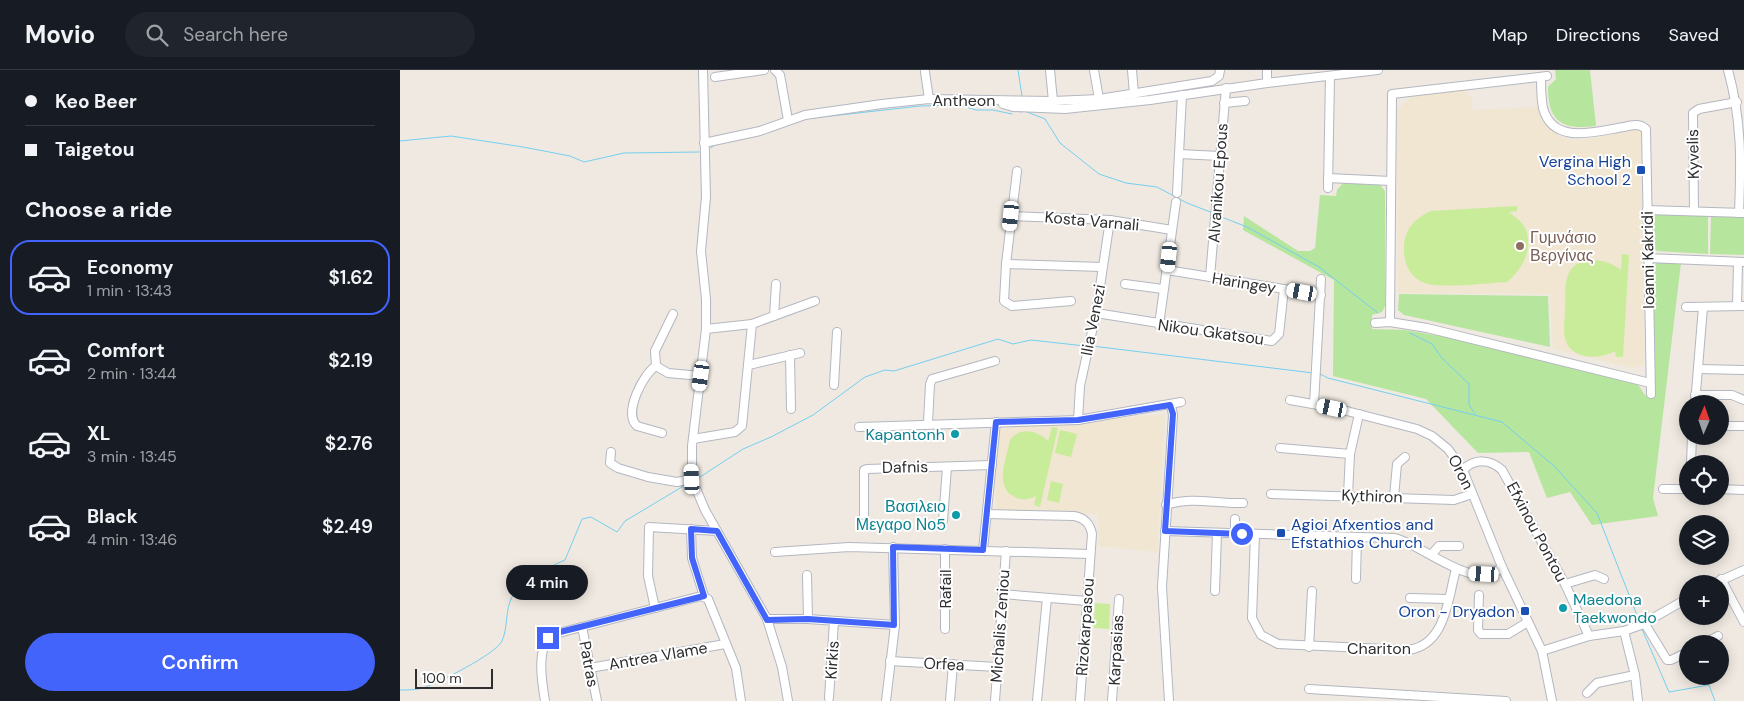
<!DOCTYPE html>
<meta charset="utf-8">
<style>
body{margin:0;font-family:"DM Sans",sans-serif;background:#20242c;color:#f1f3f6;height:100vh;display:flex;flex-direction:column;font-size:19px;white-space:nowrap}
*{box-sizing:border-box;margin:0}
p{font-size:16px;color:#9ea1a6}
.icon{flex:none;width:28px;height:28px;fill:none;stroke:currentColor;stroke-width:2;stroke-linecap:round;stroke-linejoin:round}
.map{position:relative;flex:1;overflow:hidden}
.side{display:flex;flex-direction:column;background:#171b24;width:400px}
.side>*{flex:none}
.top-card{display:grid;align-content:center;height:110px;padding:0 25px;background:#171b24}
.needle{width:32px;rotate:2deg}
.fabs{position:absolute;left:1279px;top:325px;display:grid;gap:10px}
.fabs a{display:grid;place-items:center;width:50px;height:50px;border-radius:50%;background:#171b24;box-shadow:0 2px 12px #0003;font-size:25px}
.scale{position:absolute;left:15px;bottom:12px;width:78px;box-sizing:border-box;padding-left:5px;border:2px solid #2e2e2e;border-top:0;font-size:14px;line-height:18px;white-space:nowrap;color:#2e2e2e;-webkit-text-stroke:4px #fff;paint-order:stroke}
.end{position:absolute;width:22px;height:22px;margin:-11px;border:6px solid #4264fb;background:#fff;box-shadow:0 0 0 2px #fff}
.from{border-radius:50%}
.bubble{position:absolute;height:35px;border-radius:18px;background:#171b24;box-shadow:0 2px 12px #0003;font-size:16px;font-weight:600;line-height:35px;text-align:center}
.car{position:absolute;width:15px;height:30px;margin:-15px -8px;border-radius:6px;box-shadow:0 0 4px 1px #0007;background:linear-gradient(#fff 24%,#345 0 40%,#fff 0 76%,#345 0 86%,#fff 0)}
.top-card b{display:flex;align-items:center;gap:18px;height:48px;font-size:19px}
.top-card b+b{border-top:1px solid #363941}
.top-card i{width:12px;height:12px;background:#f1f3f6}
ul{padding:0;list-style:none}
li{display:flex;align-items:center;gap:15px;height:75px;margin:0 10px 8px;padding:0 15px;border:2px solid transparent;border-radius:20px}
li div{flex:1}
li b{display:block;font-size:19px}
li em{font-style:normal;font-weight:600}
li.on{border-color:#4264fb}
li>.icon{width:45px;height:45px;stroke-width:1.5}
h2{padding:0 25px;font-size:22px;line-height:60px}
.button{display:flex;gap:10px;margin-top:auto;padding:10px 25px}
.button a{flex:1;height:58px;border-radius:30px;background:#4264fb;color:#fff;font-size:20px;font-weight:600;line-height:58px;text-align:center}
header{display:flex;align-items:center;gap:30px;box-sizing:border-box;height:70px;padding:0 25px;background:#171b24;border-bottom:1px solid #363941}
header strong{font-size:24px}
nav{display:flex;gap:28px;margin-inline-start:auto;font-size:18px}
.search{width:350px;height:45px;background:#20242c;display:flex;align-items:center;gap:12px;box-sizing:border-box;padding:0 18px;border-radius:28px;color:#9ea1a6;font-size:19px}
main{display:flex;flex:1;min-height:0}
.map>svg:first-child{display:block}
.education{fill:#f0e6d1}
.green{fill:#b6e59e}
.pitch{fill:#c9ec9a}
.lines{fill:none;stroke-linecap:round;stroke-linejoin:round}
.stream{stroke:#75cff0;stroke-width:1}
.minor-casing{stroke:#b4b7c1;stroke-width:10}
.minor{stroke:#fff;stroke-width:8}
.route{stroke:#4264fb;stroke-width:6}
.transit-dot{fill:#1a4fb4;stroke:#fff;stroke-width:2}
.education-dot{fill:#8d6e63;stroke:#fff;stroke-width:2}
.culture-dot{fill:#0f9aa8;stroke:#fff;stroke-width:2}
.labels{text-anchor:middle;dominant-baseline:central;stroke-width:4;stroke-linejoin:round;paint-order:stroke}
.street-label{font-size:16px;fill:#2e2e2e;stroke:#fff}
.transit-label{font-size:16px;fill:#164399;stroke:#fff;text-anchor:end}
.education-label{font-size:16px;fill:#785e54;stroke:#fff;text-anchor:start}
.culture-label{font-size:16px;fill:#0d838f;stroke:#fff;text-anchor:end}
</style>
<header>
<strong>Movio</strong>
<div class="search"><svg class="icon" aria-label="search" viewBox="0 0 24 24"><circle cx="10" cy="10" r="6"/><path d="M15 15l6 6"/></svg>Search here</div>
<nav><a>Map</a><a>Directions</a><a>Saved</a></nav>
</header>
<main>
<section class="side">
<div class="top-card">
<b><i class="from"></i>Keo Beer</b>
<b><i></i>Taigetou</b>
</div>
<h2>Choose a ride</h2>
<ul>
<li class="on"><svg class="icon" aria-label="car" viewBox="0 0 24 24"><path d="M5 17H2v-5l4-1 3-4h7l3 4 3 1v5h-3M9 17h6M6 11h13"/><circle cx="7" cy="17" r="2"/><circle cx="17" cy="17" r="2"/></svg><div><b>Economy</b><p>1 min · 13:43</p></div><em>$1.62</em></li>
<li><svg class="icon" aria-label="car" viewBox="0 0 24 24"><path d="M5 17H2v-5l4-1 3-4h7l3 4 3 1v5h-3M9 17h6M6 11h13"/><circle cx="7" cy="17" r="2"/><circle cx="17" cy="17" r="2"/></svg><div><b>Comfort</b><p>2 min · 13:44</p></div><em>$2.19</em></li>
<li><svg class="icon" aria-label="car" viewBox="0 0 24 24"><path d="M5 17H2v-5l4-1 3-4h7l3 4 3 1v5h-3M9 17h6M6 11h13"/><circle cx="7" cy="17" r="2"/><circle cx="17" cy="17" r="2"/></svg><div><b>XL</b><p>3 min · 13:45</p></div><em>$2.76</em></li>
<li><svg class="icon" aria-label="car" viewBox="0 0 24 24"><path d="M5 17H2v-5l4-1 3-4h7l3 4 3 1v5h-3M9 17h6M6 11h13"/><circle cx="7" cy="17" r="2"/><circle cx="17" cy="17" r="2"/></svg><div><b>Black</b><p>4 min · 13:46</p></div><em>$2.49</em></li>
</ul>
<div class="button"><a>Confirm</a></div>
</section>
<div class="map">
<svg width="1344" height="631" viewBox="0 0 1344 631">
<rect width="100%" height="100%" fill="#efe9e1"/>
<g class="education">
<path d="M1066,19L1067,24L1071,26L1073,40L1138,37L1146,53L1157,65L1174,71L1218,64L1226,60L1235,59L1241,62L1244,295L1233,298L1153,279L1150,224L998,223L997,47L998,39L1014,25Z"/>
<path d="M765,344L757,482L699,476L698,444L596,439L595,359L670,354Z"/>
</g>
<g class="green">
<path d="M1155,0H1190L1196,56C1163,60 1148,53 1148,17L1156,9Z"/>
<path d="M943,113L980,115L985,121V236L982,242L972,245V259L1005,260L1058,269L1237,313L1245,325H1253V196L1258,192L1281,193L1253,428L1258,446L1192,455L1170,422L1147,428L1129,382L1078,383L1026,329L933,306L934,210L843,160L844,146L898,181H910L915,178L920,125L936,126L937,120Z"/>
<path d="M1256,144L1308,146V184L1257,181C1249,174 1251,156 1253,145Z"/>
<path d="M1311,146L1344,147V185L1310,184Z"/>
<path d="M999,224L1148,226L1150,277L1004,245L998,240Z"/>
</g>
<g class="pitch">
<path d="M1117,136V141L1109,142C1115,147 1123,152 1126,160C1133,180 1122,200 1107,212C1088,213 1041,219 1025,213C1009,208 1003,191 1004,176C1005,158 1016,148 1031,141Z"/>
<path d="M1222,184L1229,185L1223,287H1216L1215,281C1202,289 1176,290 1167,274C1162,263 1165,251 1165,239C1166,230 1164,217 1167,208C1174,183 1206,188 1221,200Z"/>
<path d="M652,357L658,358L640,437L634,435L636,426C628,430 620,431 613,426C594,415 607,387 610,370C620,356 638,361 648,371Z"/>
<path d="M660,360L677,364L671,387L655,383Z"/>
<path d="M651,411L663,414L659,433L647,430Z"/>
<path d="M695,533L710,534L709,559L694,558Z"/>
</g>
<g class="lines">
<g class="stream">
<path d="M618,0L622,26"/>
<path d="M620,42L626,41"/>
<path d="M627,42L645,49L660,73L699,104L726,113L757,117L787,133L813,143"/>
<path d="M413,48L520,36L560,35L576,40H593L612,44"/>
<path d="M0,71L51,66L123,77L170,86L184,92L224,83L299,82"/>
<path d="M311,78L316,74"/>
<path d="M819,146L847,157L919,197L978,243"/>
<path d="M1010,263L1032,274L1042,288L1069,314V335L1075,344"/>
<path d="M692,276L913,303"/>
<path d="M920,304L928,308L1102,352L1154,396L1197,443L1240,553"/>
<path d="M297,409L343,379L371,367L413,345L465,307L485,300L494,301L598,269L613,274L631,270L685,276"/>
<path d="M1242,559L1269,622L1309,615L1315,631"/>
<path d="M0,620C7,620 16,620 23,618C38,613 96,584 102,571C108,558 105,540 112,527C121,508 148,498 165,490L182,449L191,447L217,462L225,451L287,414"/>
</g>
<g class="minor-casing">
<g id="minor">
<path d="M303,0L306,127L301,181L306,229V259L292,376V409L305,440L367,549L382,597L388,631"/>
<path d="M375,0L380,5L388,50"/>
<path d="M650,0L653,31"/>
<path d="M694,0L699,29"/>
<path d="M732,0L734,24"/>
<path d="M1328,0C1342,51 1341,91 1339,143"/>
<path d="M525,2L529,29"/>
<path d="M315,7L364,0"/>
<path d="M1141,7C1141,17 1141,28 1143,38C1153,76 1197,61 1224,57C1232,55 1239,53 1246,59L1251,324"/>
<path d="M867,13V0"/>
<path d="M824,33L845,31"/>
<path d="M603,34L613,37L665,39L750,30L867,13L978,0"/>
<path d="M304,73L360,61L405,45L482,34L529,29L653,31L699,29L812,11L819,6L820,0"/>
<path d="M779,84L820,86"/>
<path d="M617,101L606,194L604,231L612,236L671,231"/>
<path d="M928,108L991,111"/>
<path d="M928,118L930,6"/>
<path d="M777,123L782,25"/>
<path d="M1247,140L1344,143"/>
<path d="M1294,141L1293,43L1299,39L1337,32"/>
<path d="M611,146L710,150L772,160"/>
<path d="M1247,188L1344,192"/>
<path d="M606,194L702,197"/>
<path d="M767,200L921,225"/>
<path d="M810,207L826,18"/>
<path d="M725,214L763,219"/>
<path d="M1337,236L1338,192"/>
<path d="M1286,237L1344,236"/>
<path d="M696,243L872,271L879,264L884,219"/>
<path d="M374,246L376,214"/>
<path d="M990,252L992,24L1147,6"/>
<path d="M975,253L990,252L1027,258L1250,313"/>
<path d="M759,255L776,132"/>
<path d="M306,259L352,254L415,231"/>
<path d="M390,285L391,339"/>
<path d="M349,295L400,283"/>
<path d="M256,296L268,303L301,306"/>
<path d="M1298,299L1344,300"/>
<path d="M434,315L437,262"/>
<path d="M1295,325H1332L1344,330"/>
<path d="M890,330L935,338L1017,359L1032,366L1048,379L1063,400L1102,497L1142,581L1152,631"/>
<path d="M914,334L921,209"/>
<path d="M1295,334L1303,237"/>
<path d="M678,350L680,316L696,243L710,150"/>
<path d="M528,353L530,314L532,309L595,291"/>
<path d="M1320,356H1344"/>
<path d="M459,357L678,350L781,332"/>
<path d="M262,363L237,356C223,343 243,304 256,296L255,281L273,244"/>
<path d="M293,369L335,362L342,356L352,254"/>
<path d="M880,378L950,384"/>
<path d="M211,382L210,393L218,398L248,407L277,412L292,409"/>
<path d="M1291,394L1292,366"/>
<path d="M1063,400C1075,388 1090,389 1102,400L1165,514L1189,566"/>
<path d="M1263,419H1288"/>
<path d="M1320,419L1344,420"/>
<path d="M871,424L1054,430L1072,424"/>
<path d="M948,425L950,384L959,344"/>
<path d="M994,427L997,394L1005,387"/>
<path d="M766,435C791,426 817,434 843,433"/>
<path d="M587,444L674,446C685,448 690,454 692,464L680,631"/>
<path d="M464,445V400L467,399L592,395"/>
<path d="M543,451L547,397"/>
<path d="M291,459L292,488L304,526"/>
<path d="M765,461L994,468C1022,473 1074,524 1102,497"/>
<path d="M835,464V449"/>
<path d="M855,464L852,548L861,565L878,574L1008,580C1046,575 1048,528 1056,499"/>
<path d="M583,480L596,352"/>
<path d="M375,482L449,477L690,484"/>
<path d="M1031,485L1039,476H1059"/>
<path d="M407,505L408,549"/>
<path d="M956,509L957,467"/>
<path d="M1321,509L1344,552"/>
<path d="M1165,514L1195,505L1204,509"/>
<path d="M1313,514L1344,500"/>
<path d="M815,521L817,463"/>
<path d="M602,524L687,531"/>
<path d="M1079,525L1078,560L1081,564H1108L1128,552"/>
<path d="M1010,528L1047,529"/>
<path d="M255,538L248,506L249,457L317,461"/>
<path d="M367,549H408L495,555"/>
<path d="M1245,554L1267,590H1271L1288,582"/>
<path d="M182,557L197,631"/>
<path d="M545,559V479"/>
<path d="M1224,561L1235,605L1238,631"/>
<path d="M1303,574L1318,566"/>
<path d="M909,577L912,521"/>
<path d="M1142,581L1189,566L1224,561L1241,555L1288,528"/>
<path d="M490,591L597,597"/>
<path d="M190,598L325,574"/>
<path d="M909,619L1106,631"/>
<path d="M1187,623L1197,613L1235,605"/>
<path d="M429,628L434,551"/>
<path d="M145,631C142,613 136,579 151,565L301,526L308,529L336,598L341,631"/>
<path d="M486,631L495,555L493,477"/>
<path d="M550,631L553,594"/>
<path d="M595,631L606,481"/>
<path d="M637,631L647,528"/>
<path d="M712,631L719,529"/>
<path d="M769,631L762,517L773,345L771,335"/>
</g>
</g>
<use href="#minor" class="minor"/>
</g>
<g class="lines">
<path class="route" d="M148,568L156,563L304,526L292,488L291,459L317,461L367,550L408,549L494,555L493,477L583,480L596,352L678,350L770,335L773,344L765,461L842,464"/>
</g>
<g class="transit-dot">
<rect x="1236" y="95" width="10" height="10" rx="2.5"/>
<rect x="876" y="458" width="10" height="10" rx="2.5"/>
<rect x="1120" y="536" width="10" height="10" rx="2.5"/>
</g>
<circle class="education-dot" cx="1120" cy="176" r="5"/>
<g class="culture-dot">
<circle cx="555" cy="364" r="5"/>
<circle cx="556" cy="445" r="5"/>
<circle cx="1163" cy="538" r="5"/>
</g>
<g class="labels">
<g class="street-label">
<text x="564" y="30">Antheon</text>
<text transform="translate(1293 84) rotate(-91)">Kyvelis</text>
<text transform="translate(818 113) rotate(-86)">Alvanikou Epous</text>
<text transform="translate(692 151) rotate(5)">Kosta Varnali</text>
<text transform="translate(1248 190) rotate(-91)">Ioanni Kakridi</text>
<text transform="translate(844 213) rotate(9)">Haringey</text>
<text transform="translate(693 250) rotate(-79)">Ilia Venezi</text>
<text transform="translate(811 262) rotate(8)">Nikou Gkatsou</text>
<text transform="translate(505 397) rotate(-1)">Dafnis</text>
<text transform="translate(1061 402) rotate(63)">Oron</text>
<text transform="translate(972 426) rotate(2)">Kythiron</text>
<text transform="translate(1137 462) rotate(62)">Efxinou Pontou</text>
<text transform="translate(545 519) rotate(-90)">Rafail</text>
<text transform="translate(600 556) rotate(-86)">Michalis Zeniou</text>
<text transform="translate(685 557) rotate(-86)">Rizokarpasou</text>
<text x="979" y="578">Chariton</text>
<text transform="translate(716 580) rotate(-87)">Karpasias</text>
<text transform="translate(258 586) rotate(-10)">Antrea Vlame</text>
<text transform="translate(432 590) rotate(-86)">Kirkis</text>
<text transform="translate(189 594) rotate(79)">Patras</text>
<text transform="translate(544 594) rotate(3)">Orfea</text>
</g>
<g class="transit-label">
<text x="1231" y="91">Vergina High<tspan x="1231" dy="18">School 2</tspan></text>
<text x="891" y="454" text-anchor="start">Agioi Afxentios and<tspan x="891" dy="18">Efstathios Church</tspan></text>
<text x="1115" y="541">Oron - Dryadon</text>
</g>
<g class="education-label">
<text x="1130" y="167">Γυμνάσιο<tspan x="1130" dy="18">Βεργίνας</tspan></text>
</g>
<g class="culture-label">
<text x="545" y="364">Kapantonh</text>
<text x="546" y="436">Βασιλειο<tspan x="546" dy="18">Μεγαρο Νο5</tspan></text>
<text x="1173" y="529" text-anchor="start">Maedona<tspan x="1173" dy="18">Taekwondo</tspan></text>
</g>
</g>
</svg>
<div class="fabs">
<a><svg class="needle" viewBox="-14 -14 28 28"><path d="M0-13l5 13h-10z" fill="#e53935"/><path d="M0 13l5-13h-10z" fill="#9ea1a6"/></svg></a>
<a><svg class="icon" aria-label="locate" viewBox="0 0 24 24"><circle cx="12" cy="12" r="6"/><path d="M12 2v4M12 18v4M2 12h4M18 12h4"/></svg></a>
<a><svg class="icon" aria-label="layers" viewBox="0 0 24 24"><path d="M12 4l9 5-9 5-9-5zM3 14l9 5 9-5"/></svg></a>
<a>+</a>
<a>−</a>
</div>
<div class="scale">100 m</div>
<i class="end from" style="left:842px;top:464px"></i>
<i class="end" style="left:148px;top:568px"></i>
<div class="bubble" style="left:106px;top:495px;width:82px">4 min</div>
<i class="car" style="left:611px;top:146px;rotate:186deg"></i>
<i class="car" style="left:769px;top:187px;rotate:186deg"></i>
<i class="car" style="left:902px;top:222px;rotate:280deg"></i>
<i class="car" style="left:301px;top:306px;rotate:188deg"></i>
<i class="car" style="left:932px;top:338px;rotate:282deg"></i>
<i class="car" style="left:292px;top:409px;rotate:357deg"></i>
<i class="car" style="left:1084px;top:504px;rotate:273deg"></i>
</div>
</main>
